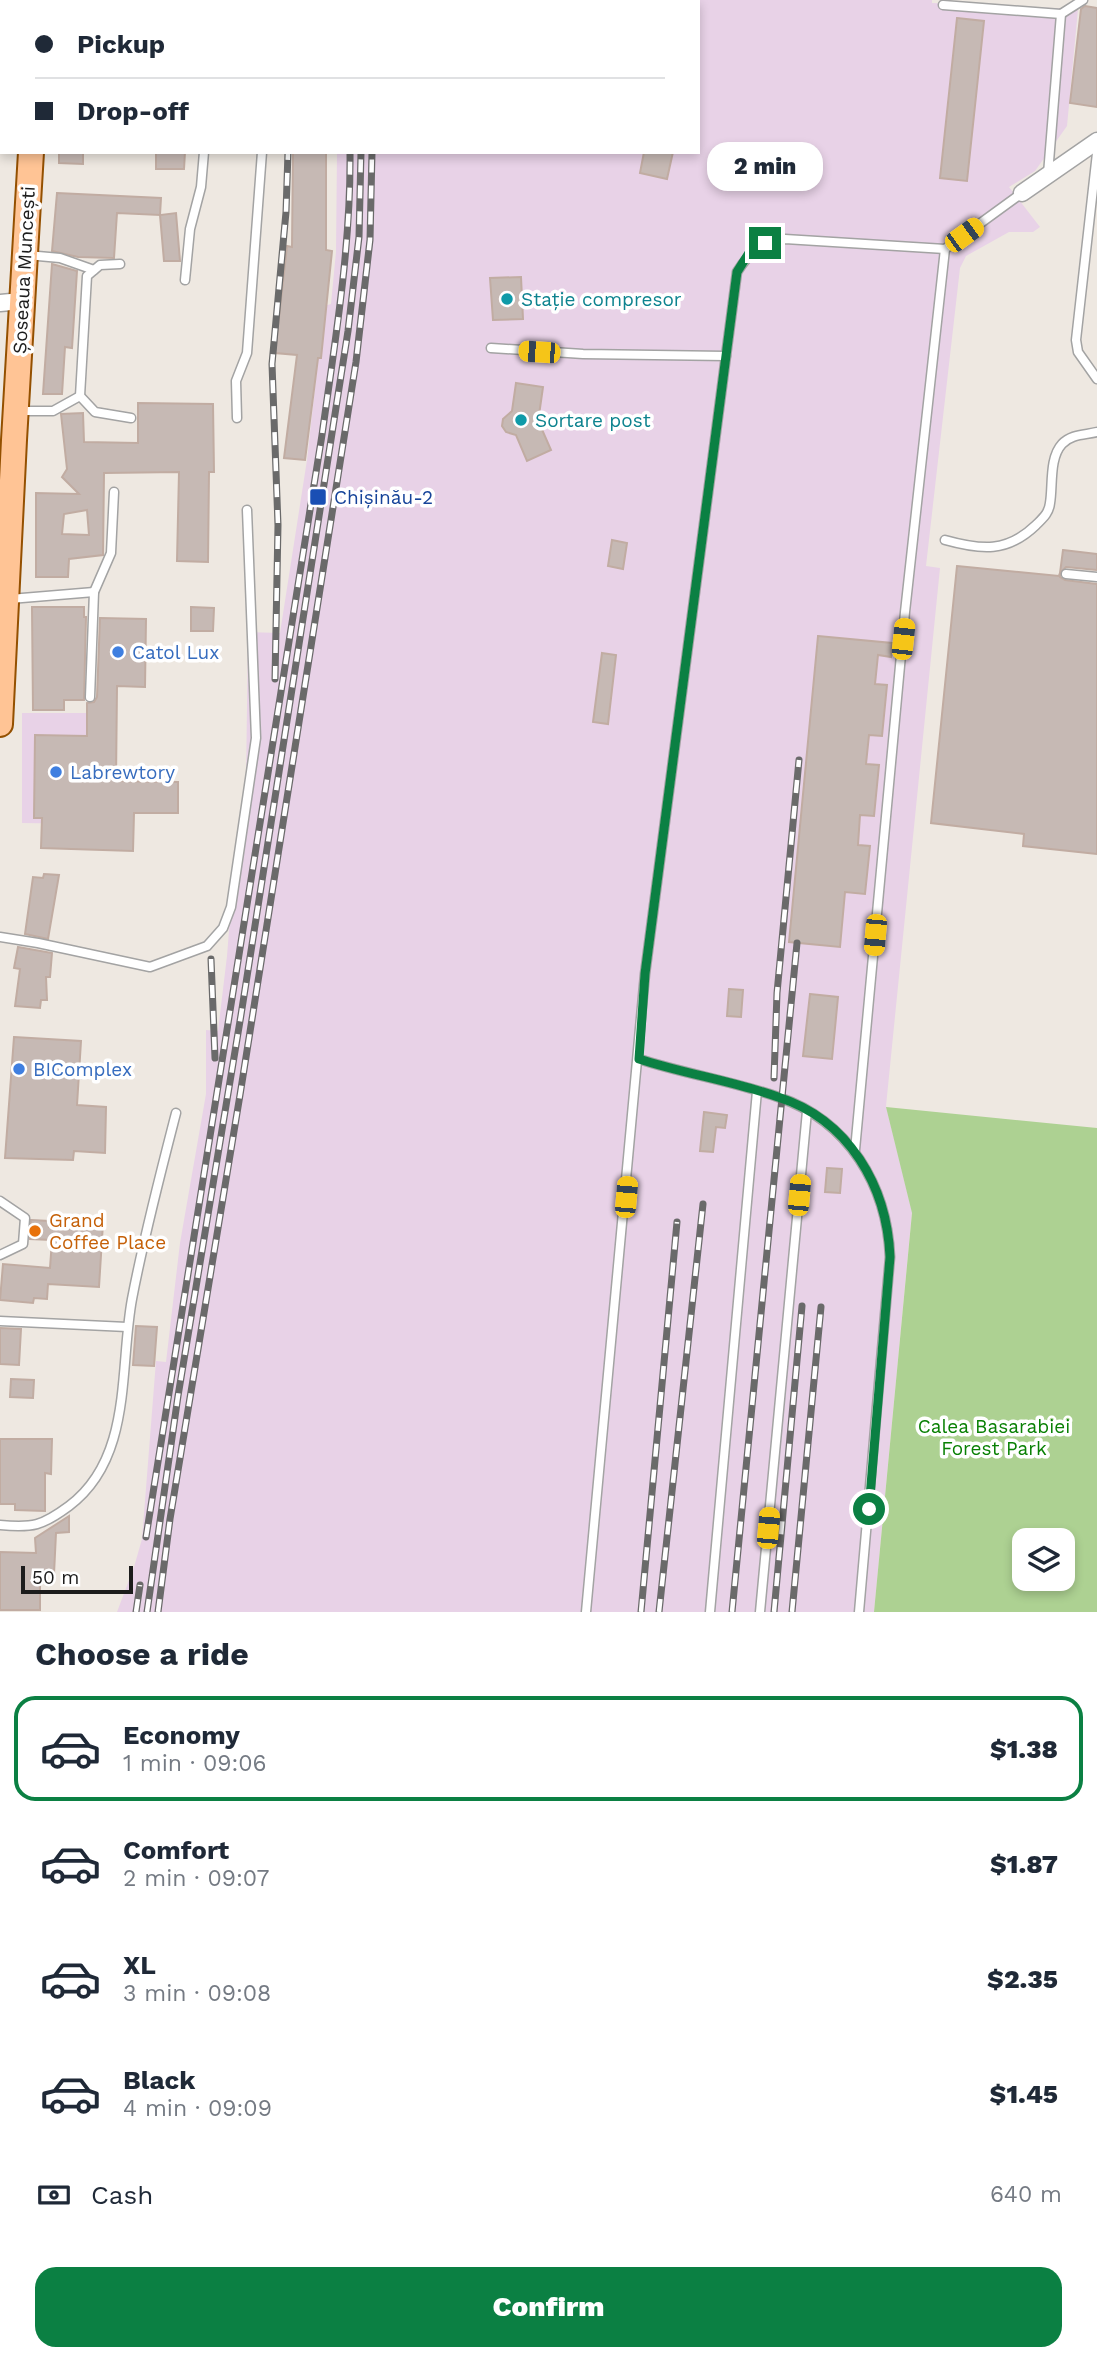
<!DOCTYPE html>
<meta charset="utf-8">
<style>
body{margin:0;font-family:"Work Sans",sans-serif;background:#f2f2f3;color:#1f2937;height:100vh;display:flex;flex-direction:column;font-size:26px;white-space:nowrap}
*{box-sizing:border-box;margin:0}
p{font-size:23px;color:#747a83}
.icon{flex:none;width:38px;height:38px;fill:none;stroke:currentColor;stroke-width:2;stroke-linecap:round;stroke-linejoin:round}
.map{position:relative;height:1612px;overflow:hidden}
.details{display:flex;flex-direction:column;background:#fff;flex:1}
.details>*{flex:none}
.hud{position:absolute;left:0px;top:0px;width:700px;height:154px;box-shadow:0 4px 10px #0003;display:grid;align-content:center;height:154px;padding:0 35px;background:#fff}
.tools{position:absolute;left:1012px;top:1528px;display:grid;gap:14px}
.tools a{display:grid;place-items:center;width:63px;height:63px;border-radius:14px;background:#fff;box-shadow:0 4px 10px #0003;font-size:35px}
.scale{position:absolute;left:21px;bottom:18px;width:112px;box-sizing:border-box;padding-left:7px;border:4px solid #1c1c1c;border-top:0;font-size:19px;line-height:24px;white-space:nowrap;color:#1c1c1c;-webkit-text-stroke:5px #fff;paint-order:stroke}
.end{position:absolute;width:32px;height:32px;margin:-16px;border:9px solid #0b8043;background:#fff;box-shadow:0 0 0 4px #fff}
.from{border-radius:50%}
.bubble{position:absolute;height:49px;border-radius:21px;background:#fff;box-shadow:0 4px 10px #0003;font-size:23px;font-weight:800;line-height:49px;text-align:center}
.car{position:absolute;width:21px;height:42px;margin:-21px -10px;border-radius:9px;box-shadow:0 0 5px 2px #0007;background:linear-gradient(#f5c518 24%,#345 0 40%,#f5c518 0 76%,#345 0 86%,#f5c518 0)}
.hud b{display:flex;align-items:center;gap:24px;height:66px;font-size:26px}
.hud b+b{border-top:2px solid #e0e1e3}
.hud i{width:18px;height:18px;background:#1f2937}
ul{padding:0;list-style:none}
li{display:flex;align-items:center;gap:21px;height:105px;margin:0 14px 10px;padding:0 21px;border:4px solid transparent;border-radius:21px}
li div{flex:1}
li b{display:block;font-size:26px}
li em{font-style:normal;font-weight:800}
li.on{border-color:#0b8043}
li>.icon{width:63px;height:63px;stroke-width:1.5}
h2{padding:0 35px;font-size:32px;line-height:84px}
.pay{display:flex;align-items:center;gap:18px;height:77px;padding:0 35px;font-size:26px}
.pay p{margin-inline-start:auto}
.action{display:flex;gap:14px;margin-top:auto;padding:14px 35px}
.action a{flex:1;height:80px;border-radius:21px;background:#0b8043;color:#fff;font-size:28px;font-weight:800;line-height:80px;text-align:center}
.map>svg:first-child{display:block}
.industrial{fill:#e8d2e7}
.forest{fill:#add192;fill-rule:evenodd}
.building{fill:#c6b9b4;stroke:#c1aca2;stroke-width:2;fill-rule:evenodd}
.lines{fill:none;stroke-linecap:round;stroke-linejoin:round}
.service-casing{stroke:#a3a3a3;stroke-width:11}
.minor-casing{stroke:#a3a3a3;stroke-width:19}
.primary-casing{stroke:#945000;stroke-width:28}
.service{stroke:#fff;stroke-width:8}
.minor{stroke:#fff;stroke-width:16}
.primary{stroke:#ffc495;stroke-width:24}
.rail-casing{stroke:#6a6a6a;stroke-width:7}
.rail{stroke:#fff;stroke-width:4.5;stroke-dasharray:13;stroke-linecap:butt}
.route{stroke:#0b8043;stroke-width:9}
.culture-dot{fill:#0f9aa8;stroke:#fff;stroke-width:2.5}
.transit-dot{fill:#1a4fb4;stroke:#fff;stroke-width:2.5}
.shop-dot{fill:#3f7fe0;stroke:#fff;stroke-width:2.5}
.food-dot{fill:#e8710a;stroke:#fff;stroke-width:2.5}
.labels{text-anchor:middle;dominant-baseline:central;stroke-width:7;stroke-linejoin:round;paint-order:stroke}
.street-label{font-size:19px;fill:#1c1c1c;stroke:#fff}
.culture-label{font-size:19px;fill:#0d838f;stroke:#fff;text-anchor:start}
.transit-label{font-size:19px;fill:#164399;stroke:#fff;text-anchor:start}
.shop-label{font-size:19px;fill:#366cbe;stroke:#fff;text-anchor:start}
.food-label{font-size:19px;fill:#c56008;stroke:#fff;text-anchor:start}
.park-label{font-size:19px;fill:#098004;stroke:#fff}
</style>
<div class="map">
<svg width="1097" height="1612" viewBox="0 0 1097 1612">
<rect width="100%" height="100%" fill="#eee8e1"/>
<g class="industrial">
<path d="M328,0H932V3L1078,9L1067,126L1035,171L1009,187L1040,227L1033,232H1009L966,256L960,268L926,566L940,568L886,1106L912,1212L874,1612H117L134,1567L142,1539L156,1361L166,1362L180,1243L206,1094V1030L218,1031L227,956L230,918V898L246,781L248,632L280,633L307,460L324,306L331,304L336,252L337,152H698V2H328Z"/>
<path d="M22,713H87V824L22,823Z"/>
</g>
<path class="forest" d="M886,1107L1097,1128V1612H874L912,1213ZM1024,1540H1062V1578H1024Z"/>
<g class="building">
<path d="M1085,6L1097,8V107L1070,103L1081,9Z"/>
<path d="M957,18L984,21L967,181L940,178Z"/>
<path d="M59,152H83V164L59,163Z"/>
<path d="M156,152H185L184,169H156Z"/>
<path d="M293,152H326V250L332,251L321,358H318L305,460L284,458L297,355L275,353L287,246L292,247Z"/>
<path d="M644,152H673L667,179L640,173Z"/>
<path d="M57,193L161,198L160,215L117,213L114,258L78,257L52,251Z"/>
<path d="M176,213L180,261H164L160,215Z"/>
<path d="M52,264L77,271L72,348L65,347L62,394H43Z"/>
<path d="M521,277L523,319L493,320L490,278Z"/>
<path d="M516,383L543,387L539,415L540,425L551,450L527,461L516,435L506,432L502,426L503,419L512,411Z"/>
<path d="M138,403L213,404L214,472H209L208,562L177,561L179,472L104,473L103,555L69,559L68,577H36V493L79,494L62,477L67,469L61,414L83,413L84,442L138,443ZM87,510L89,535L62,534L64,514Z"/>
<path d="M612,540L627,543L623,569L608,566Z"/>
<path d="M1063,550L1097,554V570L1066,567L1060,573Z"/>
<path d="M957,566L1059,576L1060,573V577L1065,580L1097,584V854L1023,846L1024,834L931,823Z"/>
<path d="M32,607H84V617H86L84,700H64V710H33Z"/>
<path d="M191,607L214,608L213,631H191Z"/>
<path d="M100,618L146,619L145,687L117,686L116,781L178,782V813H134L133,851L41,848L42,818H34L35,735L87,736V703L94,702L97,697Z"/>
<path d="M818,636L892,643L891,657L878,655L875,684L887,685L882,736L869,735L866,764L879,765L874,816L860,815L858,845L870,846L865,894L845,892L840,947L789,942Z"/>
<path d="M602,653L616,655L608,724L593,722Z"/>
<path d="M44,874L59,875L48,939L25,934L33,877L43,878Z"/>
<path d="M18,947L52,953L50,977H46L47,1000H41L40,1008L15,1006L20,969L14,968Z"/>
<path d="M729,989L743,990L741,1017L727,1016Z"/>
<path d="M810,994L838,997L832,1059L803,1056Z"/>
<path d="M14,1037L81,1041L77,1105L106,1107L105,1153L74,1151L73,1160L5,1158Z"/>
<path d="M704,1112L727,1115L725,1128L716,1127L713,1152L700,1151Z"/>
<path d="M827,1168L842,1169L840,1193L825,1192Z"/>
<path d="M31,1220L49,1221V1227L82,1230V1222L103,1223L99,1287L48,1284L47,1299L34,1298L33,1303L0,1300L3,1264L50,1268L52,1240L30,1239Z"/>
<path d="M136,1326L157,1327L154,1366L133,1365Z"/>
<path d="M0,1328L21,1329L19,1365L0,1364Z"/>
<path d="M11,1379L34,1380L33,1398L10,1397Z"/>
<path d="M0,1439H52L51,1474L45,1473V1511L15,1510V1504H0Z"/>
<path d="M69,1516V1532L56,1533L54,1574H40V1610H0V1552L36,1553L35,1538Z"/>
</g>
<g class="lines">
<g class="service-casing">
<g id="service">
<path d="M261,2V0"/>
<path d="M943,5L1061,14L1083,0"/>
<path d="M1097,153L1076,340L1078,352L1097,379"/>
<path d="M1048,174L1061,14"/>
<path d="M27,255L60,258L94,270"/>
<path d="M185,280L190,229L201,187L204,152"/>
<path d="M491,348L583,354L726,356"/>
<path d="M80,396L87,276L100,265L120,264"/>
<path d="M18,411H53L80,396L95,412L131,418"/>
<path d="M237,418L236,381L247,353L262,152"/>
<path d="M945,540C981,550 1007,553 1036,525C1043,518 1049,513 1050,503C1053,486 1049,458 1062,444C1071,434 1085,435 1097,432"/>
<path d="M1066,574L1097,577"/>
<path d="M10,599L94,592"/>
<path d="M90,697L94,592L111,553L114,492"/>
<path d="M0,937L38,943L150,967L207,946L223,928L231,907L256,738L247,510"/>
<path d="M639,1059C685,1074 733,1081 778,1097C849,1121 887,1186 890,1257L859,1612"/>
<path d="M855,1150L905,612L945,249"/>
<path d="M0,1201L25,1218L23,1244L0,1255"/>
<path d="M0,1321L127,1327"/>
<path d="M0,1525C33,1528 42,1526 69,1506C133,1458 119,1369 132,1299C144,1236 160,1175 176,1113"/>
<path d="M586,1612L645,974L737,272C751,250 759,245 785,239L945,249L1022,193"/>
<path d="M710,1612L757,1091"/>
<path d="M760,1612L807,1111"/>
</g>
</g>
<g class="minor-casing">
<g id="minor">
<path d="M1022,193L1097,141"/>
<path d="M0,303L21,301"/>
</g>
</g>
<g class="primary-casing">
<g id="primary">
<path d="M40,2V0"/>
<path d="M0,724L14,440L31,152"/>
</g>
</g>
<use href="#service" class="service"/>
<use href="#minor" class="minor"/>
<use href="#primary" class="primary"/>
<g class="rail-casing">
<g id="rail">
<path d="M290,0V2"/>
<path d="M338,0V2"/>
<path d="M351,0V2"/>
<path d="M363,0V2"/>
<path d="M440,2V0"/>
<path d="M275,679L278,525L272,364L286,212L288,152"/>
<path d="M211,959L215,1058"/>
<path d="M774,1078L777,993L799,760"/>
<path d="M146,1537L322,435C335,341 351,247 350,152"/>
<path d="M136,1612L140,1585"/>
<path d="M147,1612L178,1396L241,1015L348,331L359,237L361,152"/>
<path d="M158,1612L170,1519L240,1095L356,362L370,240L372,152"/>
<path d="M641,1612L677,1222"/>
<path d="M659,1612L703,1204"/>
<path d="M732,1612L797,943"/>
<path d="M774,1612L802,1306"/>
<path d="M792,1612L821,1307"/>
</g>
</g>
<use href="#rail" class="rail"/>
</g>
<g class="lines">
<path class="route" d="M765,243L749,253L737,272L645,974L639,1059C685,1074 733,1081 778,1097C849,1120 887,1186 890,1257L869,1509"/>
</g>
<g class="culture-dot">
<circle cx="507" cy="299" r="7"/>
<circle cx="521" cy="420" r="7"/>
</g>
<rect class="transit-dot" x="309" y="488" width="18" height="18" rx="3.5"/>
<g class="shop-dot">
<circle cx="118" cy="652" r="7"/>
<circle cx="56" cy="772" r="7"/>
<circle cx="19" cy="1069" r="7"/>
</g>
<circle class="food-dot" cx="35" cy="1231" r="7"/>
<g class="labels">
<g class="street-label">
<text transform="translate(24 270) rotate(-87)">Șoseaua Muncești</text>
</g>
<g class="culture-label">
<text x="521" y="299">Stație compresor</text>
<text x="535" y="420">Sortare post</text>
</g>
<g class="transit-label">
<text x="334" y="497">Chișinău-2</text>
</g>
<g class="shop-label">
<text x="132" y="652">Catol Lux</text>
<text x="70" y="772">Labrewtory</text>
<text x="33" y="1069">BIComplex</text>
</g>
<g class="food-label">
<text x="49" y="1220">Grand<tspan x="49" dy="22">Coffee Place</tspan></text>
</g>
<g class="park-label">
<text x="994" y="1426">Calea Basarabiei<tspan x="994" dy="22">Forest Park</tspan></text>
</g>
</g>
</svg>
<div class="tools">
<a><svg class="icon" aria-label="layers" viewBox="0 0 24 24"><path d="M12 4l9 5-9 5-9-5zM3 14l9 5 9-5"/></svg></a>
</div>
<div class="scale">50 m</div>
<i class="end from" style="left:869px;top:1509px"></i>
<i class="end" style="left:765px;top:243px"></i>
<div class="bubble" style="left:707px;top:142px;width:116px">2 min</div>
<i class="car" style="left:964px;top:235px;rotate:54deg"></i>
<i class="car" style="left:539px;top:352px;rotate:274deg"></i>
<i class="car" style="left:903px;top:639px;rotate:6deg"></i>
<i class="car" style="left:875px;top:935px;rotate:185deg"></i>
<i class="car" style="left:799px;top:1195px;rotate:5deg"></i>
<i class="car" style="left:626px;top:1197px;rotate:5deg"></i>
<i class="car" style="left:768px;top:1528px;rotate:5deg"></i>
<div class="hud">
<b><i class="from"></i>Pickup</b>
<b><i></i>Drop-off</b>
</div>
</div>
<section class="details">
<h2>Choose a ride</h2>
<ul>
<li class="on"><svg class="icon" aria-label="car" viewBox="0 0 24 24"><path d="M5 17H2v-5l4-1 3-4h7l3 4 3 1v5h-3M9 17h6M6 11h13"/><circle cx="7" cy="17" r="2"/><circle cx="17" cy="17" r="2"/></svg><div><b>Economy</b><p>1 min · 09:06</p></div><em>$1.38</em></li>
<li><svg class="icon" aria-label="car" viewBox="0 0 24 24"><path d="M5 17H2v-5l4-1 3-4h7l3 4 3 1v5h-3M9 17h6M6 11h13"/><circle cx="7" cy="17" r="2"/><circle cx="17" cy="17" r="2"/></svg><div><b>Comfort</b><p>2 min · 09:07</p></div><em>$1.87</em></li>
<li><svg class="icon" aria-label="car" viewBox="0 0 24 24"><path d="M5 17H2v-5l4-1 3-4h7l3 4 3 1v5h-3M9 17h6M6 11h13"/><circle cx="7" cy="17" r="2"/><circle cx="17" cy="17" r="2"/></svg><div><b>XL</b><p>3 min · 09:08</p></div><em>$2.35</em></li>
<li><svg class="icon" aria-label="car" viewBox="0 0 24 24"><path d="M5 17H2v-5l4-1 3-4h7l3 4 3 1v5h-3M9 17h6M6 11h13"/><circle cx="7" cy="17" r="2"/><circle cx="17" cy="17" r="2"/></svg><div><b>Black</b><p>4 min · 09:09</p></div><em>$1.45</em></li>
</ul>
<div class="pay"><svg class="icon" aria-label="cash" viewBox="0 0 24 24"><path d="M3 7h18v10H3z"/><circle cx="12" cy="12" r="2"/></svg>Cash<p>640 m</p></div>
<div class="action"><a>Confirm</a></div>
</section>
